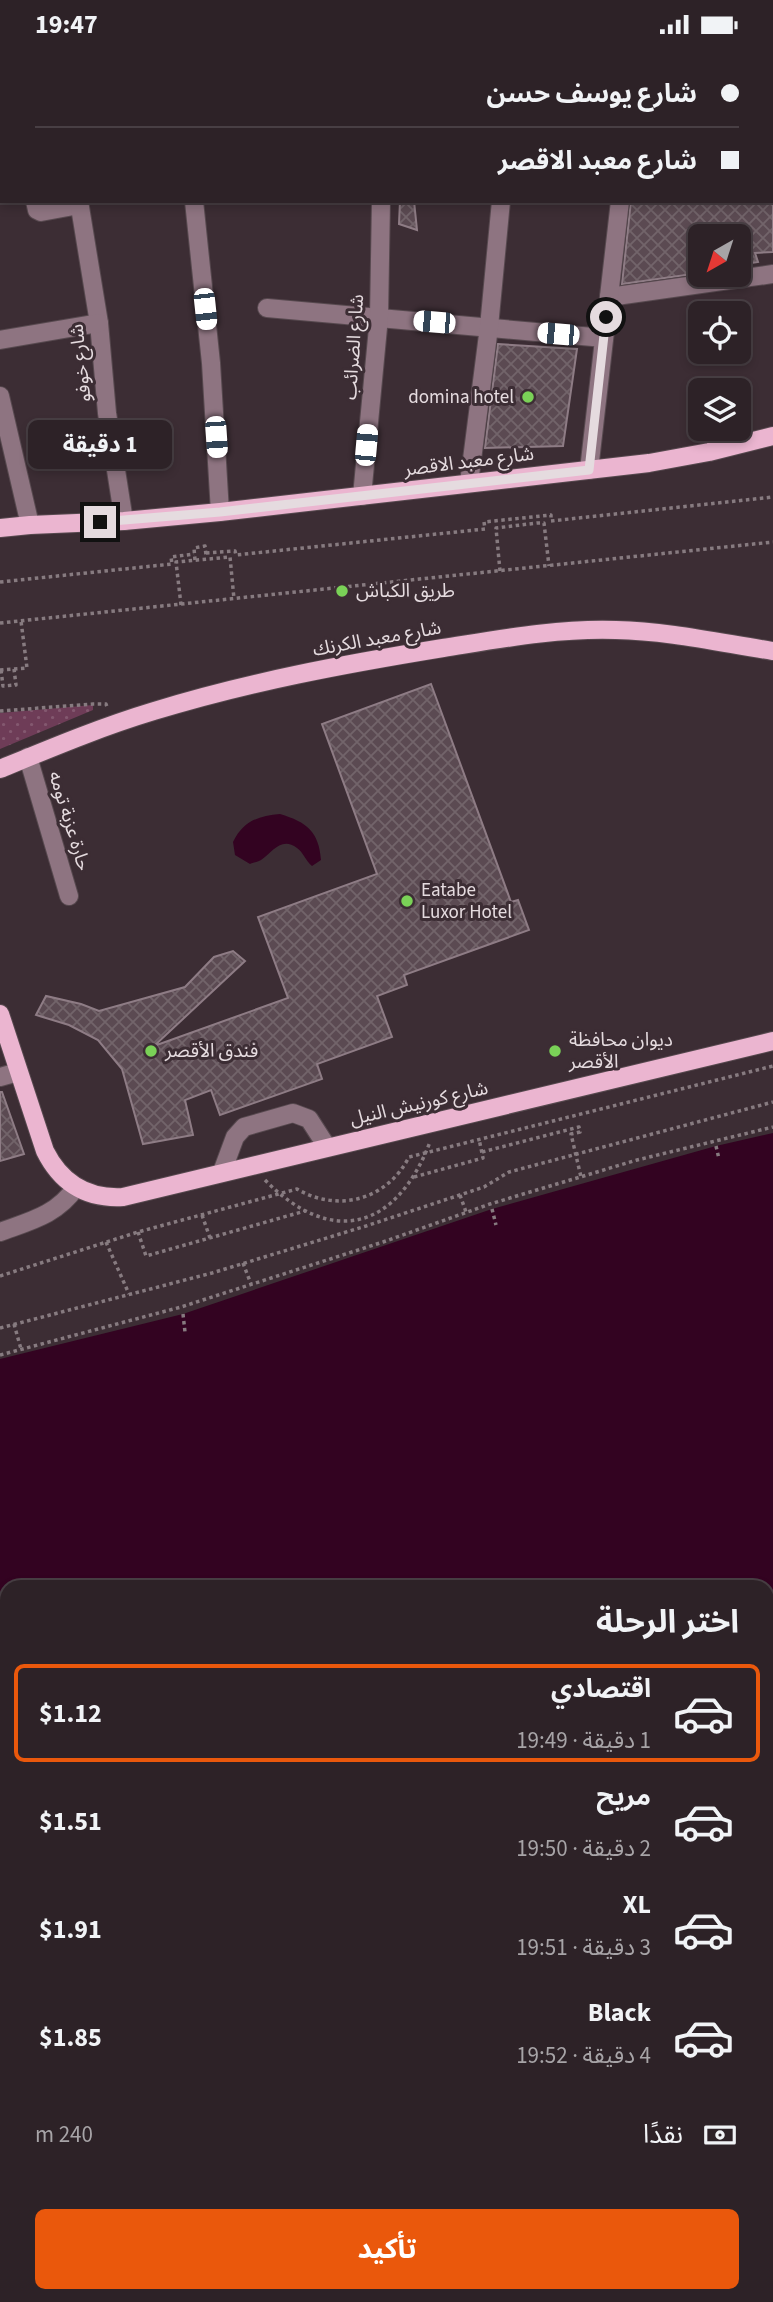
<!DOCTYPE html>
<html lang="ar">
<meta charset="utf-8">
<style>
body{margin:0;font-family:"Source Sans 3","Noto Sans Arabic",sans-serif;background:#392f33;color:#f1f3f6;direction:rtl;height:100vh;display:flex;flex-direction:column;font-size:26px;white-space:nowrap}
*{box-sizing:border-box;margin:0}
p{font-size:23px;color:#a7a4a7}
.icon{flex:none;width:38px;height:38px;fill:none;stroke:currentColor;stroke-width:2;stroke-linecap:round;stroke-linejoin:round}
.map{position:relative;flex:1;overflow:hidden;direction:ltr}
.sheet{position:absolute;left:0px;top:1531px;width:774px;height:723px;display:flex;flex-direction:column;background:#2d2227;border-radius:21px 21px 0 0;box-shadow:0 4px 10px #0003,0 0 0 2px #483f44;direction:rtl}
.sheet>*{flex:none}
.hud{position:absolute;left:0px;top:0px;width:774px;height:154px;box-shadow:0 4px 10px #0003,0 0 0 2px #483f44;direction:rtl;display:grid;align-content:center;height:154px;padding:0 35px;background:#2d2227}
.needle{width:46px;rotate:219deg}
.controls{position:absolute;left:688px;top:175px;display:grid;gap:14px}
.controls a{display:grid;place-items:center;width:63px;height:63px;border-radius:10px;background:#2d2227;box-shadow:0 4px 10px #0003,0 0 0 2px #483f44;font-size:35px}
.end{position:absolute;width:32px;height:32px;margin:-16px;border:9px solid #e5dbdf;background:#111;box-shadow:0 0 0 4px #111}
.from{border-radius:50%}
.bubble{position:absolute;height:49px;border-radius:10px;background:#2d2227;box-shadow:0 4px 10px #0003,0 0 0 2px #483f44;font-size:23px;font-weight:700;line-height:49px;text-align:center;direction:rtl}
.car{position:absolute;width:21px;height:42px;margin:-21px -10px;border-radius:9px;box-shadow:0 0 5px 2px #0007;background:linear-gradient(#fff 24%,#345 0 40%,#fff 0 76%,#345 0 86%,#fff 0)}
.hud b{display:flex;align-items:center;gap:24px;height:66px;font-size:26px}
.hud b+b{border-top:2px solid #483f44}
.hud i{width:18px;height:18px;background:#f1f3f6}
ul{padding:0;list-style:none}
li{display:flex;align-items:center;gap:21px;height:98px;margin:0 14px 10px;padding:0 21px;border:4px solid transparent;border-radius:10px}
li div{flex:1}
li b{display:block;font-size:26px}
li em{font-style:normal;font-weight:700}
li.selected{border-color:#ea580c}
li>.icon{width:63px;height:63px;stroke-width:1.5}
h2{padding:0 35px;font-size:32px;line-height:84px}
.pay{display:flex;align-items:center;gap:18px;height:77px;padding:0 35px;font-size:26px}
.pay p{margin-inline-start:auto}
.action{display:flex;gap:14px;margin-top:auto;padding:14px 35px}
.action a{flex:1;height:80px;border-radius:10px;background:#ea580c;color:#fff;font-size:28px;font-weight:700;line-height:80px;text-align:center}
.status{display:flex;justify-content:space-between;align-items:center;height:49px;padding:0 35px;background:#2d2227;direction:ltr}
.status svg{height:19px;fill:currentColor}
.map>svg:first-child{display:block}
.grass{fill:url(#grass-dots)}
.water{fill:#330321;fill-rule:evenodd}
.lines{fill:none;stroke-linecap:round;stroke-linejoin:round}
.ferry{stroke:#fea8d4;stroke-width:2;stroke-dasharray:9 7;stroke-linecap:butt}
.building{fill:url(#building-cross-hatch);stroke:#8e7c85;stroke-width:2}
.minor-casing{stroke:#57494f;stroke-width:20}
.major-casing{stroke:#57494f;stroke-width:20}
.path{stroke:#877b80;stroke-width:3.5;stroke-dasharray:3.5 3.5;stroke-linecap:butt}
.minor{stroke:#8e7481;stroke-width:18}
.major{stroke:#ebb5d0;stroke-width:18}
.route{stroke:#e5dbdf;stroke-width:9}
.poi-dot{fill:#7ad157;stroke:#3c2d34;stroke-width:2.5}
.labels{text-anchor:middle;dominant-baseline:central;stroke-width:6;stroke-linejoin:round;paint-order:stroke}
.street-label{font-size:19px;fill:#e5dbdf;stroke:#3c2d34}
.poi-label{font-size:19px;fill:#e5dbdf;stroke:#3c2d34;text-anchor:start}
</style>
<div class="status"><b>19:47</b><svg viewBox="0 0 49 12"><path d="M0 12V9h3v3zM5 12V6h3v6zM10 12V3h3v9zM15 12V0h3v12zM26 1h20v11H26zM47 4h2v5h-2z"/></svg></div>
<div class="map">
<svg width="773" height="2253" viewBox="0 0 773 2253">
<defs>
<pattern id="grass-dots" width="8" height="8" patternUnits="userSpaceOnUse" patternTransform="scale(1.75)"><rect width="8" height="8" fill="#6e3c57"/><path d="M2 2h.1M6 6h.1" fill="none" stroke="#83586f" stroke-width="1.8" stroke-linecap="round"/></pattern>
<pattern id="building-cross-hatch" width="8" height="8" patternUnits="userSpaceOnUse" patternTransform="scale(1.75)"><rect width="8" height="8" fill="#5b4a52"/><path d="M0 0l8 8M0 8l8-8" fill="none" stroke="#72646a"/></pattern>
</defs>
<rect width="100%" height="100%" fill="#3c2d34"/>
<path class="grass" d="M93,656V661L0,700V664Z"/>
<g class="water">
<path d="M280,765C307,773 319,783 321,811L312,817C306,812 303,803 297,799C281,787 272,804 261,811C260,812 252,814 250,815L235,806L233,793C243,772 258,767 280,765Z"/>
<path d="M773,1084V2253H0V1310L183,1265L492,1160L716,1097ZM7,1538H766V2247H7Z"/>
</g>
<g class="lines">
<g class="ferry">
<path d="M0,1787L7,1789"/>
<path d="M766,1960L773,1961"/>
</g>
</g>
<g class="building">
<path d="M400,152H414L417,181L399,175Z"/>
<path d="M631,152H773V203L755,204L758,213L738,216V187H700V224L622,235Z"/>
<path d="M498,295L577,300L563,397L485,399Z"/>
<path d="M431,635L511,853L518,851L529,881L404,926L407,936L377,947L392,988L317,1015L322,1030L220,1066L211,1041L185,1051L193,1086L143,1095L122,1020L98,991L69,976L36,966L46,947L81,955L99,962L185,938L214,908L233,902L245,912L154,997L288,949L258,868L377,825L322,675Z"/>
<path d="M0,1043H2L24,1105L0,1112Z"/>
</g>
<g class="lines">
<g class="minor-casing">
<g id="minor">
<path d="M54,0V2"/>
<path d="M180,0V2"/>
<path d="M367,0L371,2"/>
<path d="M391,2V0"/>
<path d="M511,2L512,0"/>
<path d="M637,2V0"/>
<path d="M772,103H773"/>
<path d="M35,152L37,161L41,163L79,156"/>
<path d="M79,152L99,274L107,364L124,472"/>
<path d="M194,152L211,314L220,463"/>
<path d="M609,248L773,225"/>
<path d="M267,259L604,289"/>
<path d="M0,291L99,274"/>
<path d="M0,347L30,476"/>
<path d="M589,421L620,152"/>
<path d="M469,434L489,278L501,152"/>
<path d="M362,447L379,268L381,152"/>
<path d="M28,708L69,847"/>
<path d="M0,1028L18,1023"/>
<path d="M222,1123L235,1088L244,1078L293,1064L309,1070L327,1098"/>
<path d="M0,1183C30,1172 57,1166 76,1138"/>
</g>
</g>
<g class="major-casing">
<g id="major">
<path d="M0,479L30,476L124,472L220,463L649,414L709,403L773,387"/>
<path d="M0,720C51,699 101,678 154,662C248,633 345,615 443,599C500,590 558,579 616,581C668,582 721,594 773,602"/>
<path d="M0,965L45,1102C61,1134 87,1150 123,1148L773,992"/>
</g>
</g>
<g class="path">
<path d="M206,504L235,502L236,506L485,480L484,473L551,466V472L773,448"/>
<path d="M195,511L194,499L205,497L206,506"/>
<path d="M500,522L496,479L537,474H544L549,517"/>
<path d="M0,533L172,515L171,508L194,505"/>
<path d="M181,556L176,513L230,508L234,550"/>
<path d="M0,574L773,493"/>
<path d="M0,621L27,619L21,572"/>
<path d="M1,621L3,637L16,636L14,620"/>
<path d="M0,662L93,655H106L107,658"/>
<path d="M716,1097L719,1110"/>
<path d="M482,1103L579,1078L580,1083L571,1085L581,1128"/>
<path d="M414,1128L483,1109L479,1090"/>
<path d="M265,1131C332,1199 397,1180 430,1093"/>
<path d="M460,1146L466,1163"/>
<path d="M492,1160L496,1176"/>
<path d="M202,1166L210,1189"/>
<path d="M138,1183L146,1207L305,1162"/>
<path d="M106,1193L129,1245"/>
<path d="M243,1214L251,1235"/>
<path d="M0,1227L138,1183L297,1140C338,1164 387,1151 409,1108L773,1017"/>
<path d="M183,1265L185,1283"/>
<path d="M14,1275L21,1300"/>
<path d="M0,1279L212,1224L366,1177L484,1138L509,1123L773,1053"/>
<path d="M0,1306L181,1258L383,1193L490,1155L637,1111L773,1078"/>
</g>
<use href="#minor" class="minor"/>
<use href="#major" class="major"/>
</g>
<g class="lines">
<path class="route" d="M100,473L220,463L589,421L606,268"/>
</g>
<g class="poi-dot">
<circle cx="528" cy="348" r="7"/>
<circle cx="342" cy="542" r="7"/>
<circle cx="407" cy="852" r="7"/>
<circle cx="151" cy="1002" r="7"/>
<circle cx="555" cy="1002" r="7"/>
</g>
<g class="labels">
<g class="street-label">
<text transform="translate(354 298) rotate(-86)">شارع الضرائب</text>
<text transform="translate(81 314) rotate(-96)">شارع خوفو</text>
<text transform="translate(469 413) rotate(-7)">شارع معبد الاقصر</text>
<text transform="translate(377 590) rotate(-10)">شارع معبد الكرنك</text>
<text transform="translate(69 772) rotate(73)">حارة عزبة تومه</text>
<text transform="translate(419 1055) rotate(-13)">شارع كورنيش النيل</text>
</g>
<g class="poi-label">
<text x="514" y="348" text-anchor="end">domina hotel</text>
<text x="356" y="542">طريق الكباش</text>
<text x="421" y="841">Eatabe<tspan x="421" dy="22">Luxor Hotel</tspan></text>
<text x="569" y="991">ديوان محافظة<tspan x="569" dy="22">الأقصر</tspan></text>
<text x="165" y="1002">فندق الأقصر</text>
</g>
</g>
</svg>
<div class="controls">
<a><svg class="needle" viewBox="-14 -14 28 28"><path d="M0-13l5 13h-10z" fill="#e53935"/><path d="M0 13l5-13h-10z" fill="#a7a4a7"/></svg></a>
<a><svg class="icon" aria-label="locate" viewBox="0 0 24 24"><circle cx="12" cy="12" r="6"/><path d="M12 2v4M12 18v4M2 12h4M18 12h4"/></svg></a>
<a><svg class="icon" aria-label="layers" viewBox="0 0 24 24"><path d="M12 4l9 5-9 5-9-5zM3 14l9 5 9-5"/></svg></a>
</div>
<i class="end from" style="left:606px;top:268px"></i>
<i class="end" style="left:100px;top:473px"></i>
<div class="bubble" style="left:28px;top:371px;width:144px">1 دقيقة</div>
<i class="car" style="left:205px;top:260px;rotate:174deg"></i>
<i class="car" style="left:434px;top:273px;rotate:275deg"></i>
<i class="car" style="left:558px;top:285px;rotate:275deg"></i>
<i class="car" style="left:216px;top:388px;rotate:176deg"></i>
<i class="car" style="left:366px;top:396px;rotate:5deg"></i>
<div class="hud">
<b><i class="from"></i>شارع يوسف حسن</b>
<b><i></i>شارع معبد الاقصر</b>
</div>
<section class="sheet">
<h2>اختر الرحلة</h2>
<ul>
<li class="selected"><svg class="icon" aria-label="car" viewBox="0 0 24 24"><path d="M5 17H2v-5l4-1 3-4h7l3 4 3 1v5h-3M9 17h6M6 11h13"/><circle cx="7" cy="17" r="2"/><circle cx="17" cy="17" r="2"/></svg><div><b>اقتصادي</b><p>1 دقيقة · 19:49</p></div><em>$1.12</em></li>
<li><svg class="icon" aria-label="car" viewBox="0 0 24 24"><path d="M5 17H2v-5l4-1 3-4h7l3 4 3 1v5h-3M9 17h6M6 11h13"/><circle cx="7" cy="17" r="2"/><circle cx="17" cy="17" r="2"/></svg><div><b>مريح</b><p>2 دقيقة · 19:50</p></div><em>$1.51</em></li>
<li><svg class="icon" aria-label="car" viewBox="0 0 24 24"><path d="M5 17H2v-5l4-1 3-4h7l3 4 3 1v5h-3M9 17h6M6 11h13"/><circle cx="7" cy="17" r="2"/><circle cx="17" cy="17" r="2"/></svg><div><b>XL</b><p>3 دقيقة · 19:51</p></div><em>$1.91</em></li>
<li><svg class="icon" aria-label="car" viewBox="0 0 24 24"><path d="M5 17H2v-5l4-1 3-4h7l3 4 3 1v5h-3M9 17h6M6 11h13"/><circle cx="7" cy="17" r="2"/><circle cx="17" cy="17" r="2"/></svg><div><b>Black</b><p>4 دقيقة · 19:52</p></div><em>$1.85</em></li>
</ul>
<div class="pay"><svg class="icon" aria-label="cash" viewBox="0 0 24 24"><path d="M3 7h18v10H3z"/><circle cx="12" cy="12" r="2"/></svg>نقدًا<p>240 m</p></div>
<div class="action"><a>تأكيد</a></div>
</section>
</div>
